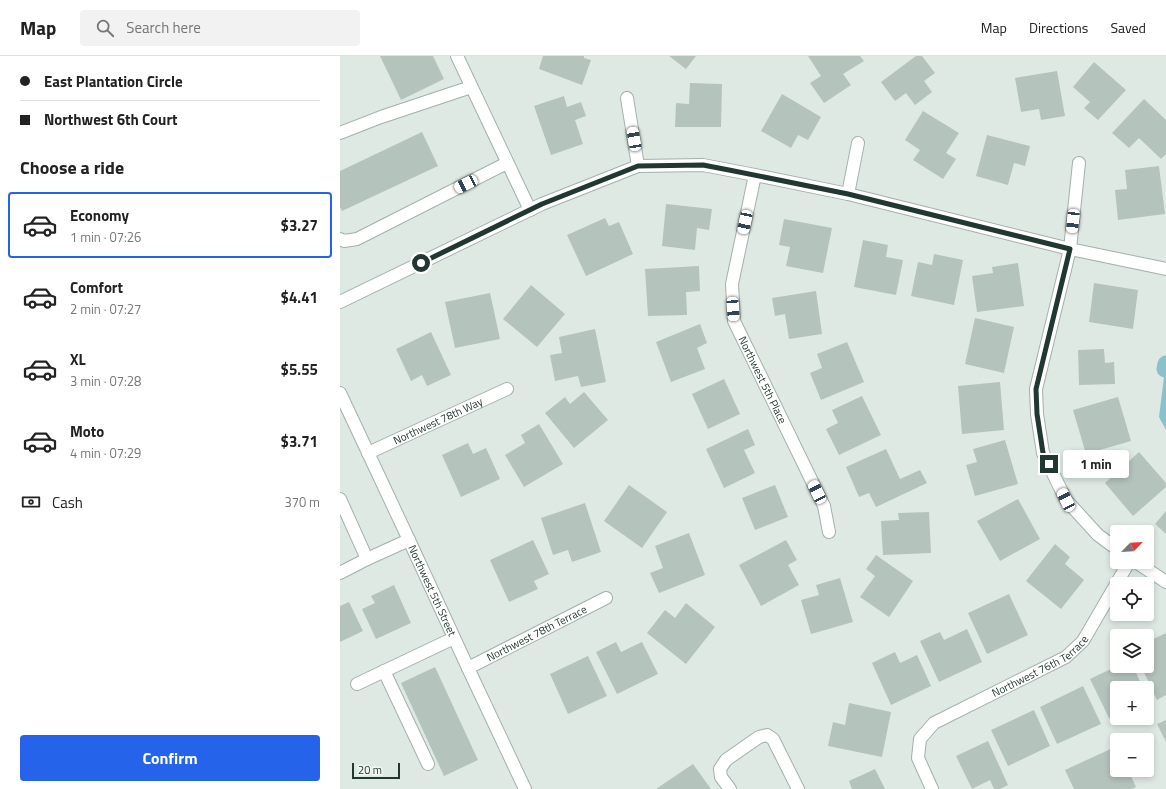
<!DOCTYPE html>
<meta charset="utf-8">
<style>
body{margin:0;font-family:"Titillium Web",sans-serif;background:#f2f2f2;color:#222;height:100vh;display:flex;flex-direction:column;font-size:15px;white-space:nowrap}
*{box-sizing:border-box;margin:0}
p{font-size:13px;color:#767676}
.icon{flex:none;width:22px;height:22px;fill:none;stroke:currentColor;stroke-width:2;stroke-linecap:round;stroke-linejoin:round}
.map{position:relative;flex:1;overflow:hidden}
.drawer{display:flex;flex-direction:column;background:#fff;width:340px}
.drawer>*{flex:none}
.banner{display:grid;align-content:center;height:88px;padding:0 20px;background:#fff}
.needle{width:26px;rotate:65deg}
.controls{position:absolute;left:770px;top:469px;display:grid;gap:8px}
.controls a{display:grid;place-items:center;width:44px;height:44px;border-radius:4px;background:#fff;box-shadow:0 2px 6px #0003;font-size:20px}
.scale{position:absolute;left:12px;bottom:10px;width:48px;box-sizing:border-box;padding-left:4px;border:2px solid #223731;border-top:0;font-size:11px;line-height:14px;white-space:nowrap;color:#223731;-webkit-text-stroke:3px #eff6f2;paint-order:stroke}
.end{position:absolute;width:18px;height:18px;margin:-9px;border:5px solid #223731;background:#fff;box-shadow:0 0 0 2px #fff}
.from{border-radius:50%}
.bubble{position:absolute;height:28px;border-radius:4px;background:#fff;box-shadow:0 2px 6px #0003;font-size:13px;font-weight:700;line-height:28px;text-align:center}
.car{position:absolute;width:12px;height:24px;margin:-12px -6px;border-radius:5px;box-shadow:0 0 3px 1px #0007;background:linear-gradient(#fff 24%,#345 0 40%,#fff 0 76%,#345 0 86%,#fff 0)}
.banner b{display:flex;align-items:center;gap:14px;height:38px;font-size:15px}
.banner b+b{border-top:1px solid #e0e0e0}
.banner i{width:10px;height:10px;background:#222}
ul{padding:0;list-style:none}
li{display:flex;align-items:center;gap:12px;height:66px;margin:0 8px 6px;padding:0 12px;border:2px solid transparent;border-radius:4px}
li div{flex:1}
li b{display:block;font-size:15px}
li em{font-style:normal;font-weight:700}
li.active{border-color:#2563eb}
li>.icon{width:36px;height:36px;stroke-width:1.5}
h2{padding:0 20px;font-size:18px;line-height:48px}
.pay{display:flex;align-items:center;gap:10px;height:44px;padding:0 20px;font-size:15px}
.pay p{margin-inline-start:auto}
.button{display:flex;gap:8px;margin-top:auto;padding:8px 20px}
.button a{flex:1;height:46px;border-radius:4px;background:#2563eb;color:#fff;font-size:16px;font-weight:700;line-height:46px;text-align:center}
header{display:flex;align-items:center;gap:24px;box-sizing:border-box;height:56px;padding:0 20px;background:#fff;border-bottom:1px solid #e0e0e0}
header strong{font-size:19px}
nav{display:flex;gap:22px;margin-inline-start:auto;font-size:14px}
.search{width:280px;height:36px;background:#f2f2f2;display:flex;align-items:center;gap:10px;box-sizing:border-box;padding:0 14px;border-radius:4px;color:#767676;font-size:15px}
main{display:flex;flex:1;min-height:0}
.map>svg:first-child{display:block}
.water{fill:#8bc1ca}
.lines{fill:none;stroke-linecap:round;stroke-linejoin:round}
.canal{stroke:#8bc1ca;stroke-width:17}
.building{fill:#b5c3bd}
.minor-casing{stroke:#a3b0ab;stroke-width:14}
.minor{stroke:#fff;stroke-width:12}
.route{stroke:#223731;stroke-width:5}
.labels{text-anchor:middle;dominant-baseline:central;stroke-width:3;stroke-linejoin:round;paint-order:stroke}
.street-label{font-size:11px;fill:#223731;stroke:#eff6f2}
</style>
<header>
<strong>Map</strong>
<div class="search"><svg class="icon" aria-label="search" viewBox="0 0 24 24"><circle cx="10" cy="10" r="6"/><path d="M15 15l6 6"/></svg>Search here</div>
<nav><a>Map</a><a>Directions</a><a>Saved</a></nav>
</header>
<main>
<section class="drawer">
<div class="banner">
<b><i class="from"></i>East Plantation Circle</b>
<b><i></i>Northwest 6th Court</b>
</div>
<h2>Choose a ride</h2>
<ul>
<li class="active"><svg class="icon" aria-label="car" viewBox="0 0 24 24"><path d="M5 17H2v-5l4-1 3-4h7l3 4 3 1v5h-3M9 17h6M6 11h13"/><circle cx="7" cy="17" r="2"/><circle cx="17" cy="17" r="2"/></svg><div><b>Economy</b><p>1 min · 07:26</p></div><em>$3.27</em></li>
<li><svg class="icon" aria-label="car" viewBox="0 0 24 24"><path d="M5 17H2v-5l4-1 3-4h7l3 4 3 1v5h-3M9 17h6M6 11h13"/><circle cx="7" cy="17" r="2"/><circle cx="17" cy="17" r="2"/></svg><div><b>Comfort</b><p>2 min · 07:27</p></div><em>$4.41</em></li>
<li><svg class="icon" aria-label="car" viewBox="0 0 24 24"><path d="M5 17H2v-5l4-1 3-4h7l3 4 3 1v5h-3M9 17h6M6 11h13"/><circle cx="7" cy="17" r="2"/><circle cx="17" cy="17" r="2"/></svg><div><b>XL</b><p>3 min · 07:28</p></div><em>$5.55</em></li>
<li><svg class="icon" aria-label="car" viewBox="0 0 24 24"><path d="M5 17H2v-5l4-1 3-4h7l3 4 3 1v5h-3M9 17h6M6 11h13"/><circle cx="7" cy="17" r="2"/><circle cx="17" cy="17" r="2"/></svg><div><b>Moto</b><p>4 min · 07:29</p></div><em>$3.71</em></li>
</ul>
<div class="pay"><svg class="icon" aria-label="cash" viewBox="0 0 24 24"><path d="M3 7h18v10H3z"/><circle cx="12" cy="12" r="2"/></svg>Cash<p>370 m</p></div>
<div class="button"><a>Confirm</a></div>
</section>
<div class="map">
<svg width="826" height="733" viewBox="0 0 826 733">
<rect width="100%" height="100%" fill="#dfe9e4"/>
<path class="water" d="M825,313L826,314V374L819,361Z"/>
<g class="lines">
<path class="canal" d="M825,313L826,308"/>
</g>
<g class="building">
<path d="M40,0H93L104,23L61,44Z"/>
<path d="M203,0H244V2L251,4L242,29L199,13Z"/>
<path d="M329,0H356L346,13Z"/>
<path d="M468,0H520L524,5L503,18L511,29L484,47L470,27L481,20Z"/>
<path d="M576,0H582L595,17L584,25L592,36L575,49L566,37L555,45L541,26Z"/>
<path d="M754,6L786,34L758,64L744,52L750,46L733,31Z"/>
<path d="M717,15L725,60L701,64L699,53L681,56L675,22Z"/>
<path d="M350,27L382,28L381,71H335L336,47L349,48Z"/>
<path d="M442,38L481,61L468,84L458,79L451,92L421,75Z"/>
<path d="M224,40L227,51L241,46L246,60L235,64L243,88L211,99L194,50Z"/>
<path d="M804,43L826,64V98L821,103L799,82L789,92L772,77Z"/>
<path d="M583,55L619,77L606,97L616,103L603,123L573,104L580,94L565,84Z"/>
<path d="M82,76L98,110L2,155L0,151V115Z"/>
<path d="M647,79L690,90L685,110L674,107L668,129L636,120Z"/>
<path d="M819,110L825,158L778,164L775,134L787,133L785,114Z"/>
<path d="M326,148L372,153L369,174L357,172L355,194L322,190Z"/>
<path d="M265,162L269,170L279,166L293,198L246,220L227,179Z"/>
<path d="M444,163L492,172L483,217L446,210L450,191L439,189Z"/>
<path d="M523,184L548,189L546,201L563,204L556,239L514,231Z"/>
<path d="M594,198L623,204L614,249L571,240L578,206L592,209Z"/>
<path d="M678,207L684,250L637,256L632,220L653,217L652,211Z"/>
<path d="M359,210L360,235L346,236L347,259L308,260L305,213Z"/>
<path d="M754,227L798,234L793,273L749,266Z"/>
<path d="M191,229L225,258L197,291L163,263Z"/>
<path d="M476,235L482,278L449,283L445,258L435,260L432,242Z"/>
<path d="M150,237L160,283L115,292L105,246Z"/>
<path d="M635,262L674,271L664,317L625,308Z"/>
<path d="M360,268L367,287L357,292L365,313L331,326L316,286Z"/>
<path d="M255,273L266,326L241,331L238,320L215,325L210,299L222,297L219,281Z"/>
<path d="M91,276L111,319L87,330L82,319L71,325L56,293Z"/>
<path d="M507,286L524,326L481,344L470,317L482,312L477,298Z"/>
<path d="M764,293L765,307L774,306L775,328L739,329L738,294Z"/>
<path d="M384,323L400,358L368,373L352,338Z"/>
<path d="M660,326L664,374L622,378L618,330Z"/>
<path d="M244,336L268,364L234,392L205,357L225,341L230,348Z"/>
<path d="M522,340L541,379L499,399L486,373L498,367L492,354Z"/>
<path d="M778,341L791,385L746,398L733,354Z"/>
<path d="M199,368L223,408L184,431L165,399L185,387L181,379Z"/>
<path d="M408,373L415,389L404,394L415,417L384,432L366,393Z"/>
<path d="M665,384L678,428L635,440L626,409L637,406L633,393Z"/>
<path d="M128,387L133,398L146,392L160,423L121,441L102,399Z"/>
<path d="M546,393L560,423L580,414L587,427L536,451L529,437L519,441L506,411Z"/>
<path d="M799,396L826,427V431L793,460L765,427Z"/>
<path d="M289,429L327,456L302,492L264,465Z"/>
<path d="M435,429L448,461L415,474L402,442Z"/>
<path d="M678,443L700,483L660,505L637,465Z"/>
<path d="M245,447L261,496L232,506L228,494L213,499L201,462Z"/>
<path d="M826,455V478L815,468Z"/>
<path d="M589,456L591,497L543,499L541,465L559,464L558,457Z"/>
<path d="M349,477L365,519L319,537L310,517L323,512L315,490Z"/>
<path d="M193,484L209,518L194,525L198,533L169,546L150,504Z"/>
<path d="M446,484L457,504L448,509L459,529L421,550L399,509Z"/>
<path d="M715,488L730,501L725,508L744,524L721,553L686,525Z"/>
<path d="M536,499L573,525L549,561L520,541L535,520L526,513Z"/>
<path d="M500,522L513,566L471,578L461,544L479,539L476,529Z"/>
<path d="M54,529L71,567L36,583L22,553L35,547L31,540Z"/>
<path d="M669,538L688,579L647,598L628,557Z"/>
<path d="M9,546L23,575L0,586V550Z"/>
<path d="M346,547L375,571L346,608L307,577L325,554L335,562Z"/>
<path d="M627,573L642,606L599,626L580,585L600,576L604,584Z"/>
<path d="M826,577V639L817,644L801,610H807V586Z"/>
<path d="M276,586L281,596L302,586L318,618L277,638L256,596Z"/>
<path d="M555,596L560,607L577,599L591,630L551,649L532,607Z"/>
<path d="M248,600L267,640L228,658L210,618Z"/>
<path d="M777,610H793L803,632H777V659L769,662L750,623Z"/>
<path d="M95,611L138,704L104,720L61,627Z"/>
<path d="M743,630L761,668L717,688L700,651Z"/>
<path d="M509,647L551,656L542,701L488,690L493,666L505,669Z"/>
<path d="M694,654L710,690L668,710L651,674Z"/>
<path d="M826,664V686L817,668Z"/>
<path d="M648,685L668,729L660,733H654L650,724L632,733L616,700Z"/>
<path d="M777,690V714H788L796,731L792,733H734L725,714Z"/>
<path d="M353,708L371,733H316Z"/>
<path d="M535,713L545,733H512L509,725Z"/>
</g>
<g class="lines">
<g class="minor-casing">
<g id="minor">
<path d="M117,0L190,154"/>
<path d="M287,42L298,110"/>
<path d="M0,77L41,61L131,31"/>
<path d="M739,107L730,193L696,333L697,358L703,397L726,444L758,479L777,493"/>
<path id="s1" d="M415,119L392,228L394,265L484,450L489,476"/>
<path d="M508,138L518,87"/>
<path d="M0,183L4,185L17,183L167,107"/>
<path d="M0,246L202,148L298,110L363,109L415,119L508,138L730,193L826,213"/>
<path id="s2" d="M0,337L69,484L128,612L185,733"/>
<path id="s3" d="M28,397L167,333"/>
<path d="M0,443L27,503"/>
<path d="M796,506L826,526"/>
<path d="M0,517L27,503L69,484"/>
<path id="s4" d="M128,612L266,542"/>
<path d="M44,615L88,708"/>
<path d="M17,628L114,582"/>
<path d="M390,733L381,721L380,713L386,704L419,681L427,679L433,683L458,733"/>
<path id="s5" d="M592,733L578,702L580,683L594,667L726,601L743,585L789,506"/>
</g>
</g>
<use href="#minor" class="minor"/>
</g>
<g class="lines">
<path class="route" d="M81,207L202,148L298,110L363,109L389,114L508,138L730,193L696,333L697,358L703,397L709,408"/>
</g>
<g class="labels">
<g class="street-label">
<text stroke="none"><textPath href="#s1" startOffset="214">Northwest 5th Place</textPath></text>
<text stroke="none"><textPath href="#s3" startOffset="77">Northwest 78th Way</textPath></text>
<text stroke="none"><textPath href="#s2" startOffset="218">Northwest 5th Street</textPath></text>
<text stroke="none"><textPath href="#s4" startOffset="77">Northwest 78th Terrace</textPath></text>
<text stroke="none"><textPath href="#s5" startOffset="195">Northwest 76th Terrace</textPath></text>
</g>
</g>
</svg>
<div class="controls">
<a><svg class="needle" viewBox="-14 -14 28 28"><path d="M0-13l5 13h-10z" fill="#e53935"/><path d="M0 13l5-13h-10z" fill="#767676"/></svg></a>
<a><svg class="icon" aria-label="locate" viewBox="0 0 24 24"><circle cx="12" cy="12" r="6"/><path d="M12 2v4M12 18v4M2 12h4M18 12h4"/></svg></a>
<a><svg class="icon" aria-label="layers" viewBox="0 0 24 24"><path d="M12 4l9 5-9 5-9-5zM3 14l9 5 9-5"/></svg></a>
<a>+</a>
<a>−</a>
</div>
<div class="scale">20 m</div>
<i class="end from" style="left:81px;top:207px"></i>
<i class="end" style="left:709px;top:408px"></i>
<div class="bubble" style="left:723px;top:394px;width:66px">1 min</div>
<i class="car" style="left:294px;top:83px;rotate:350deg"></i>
<i class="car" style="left:126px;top:128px;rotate:243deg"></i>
<i class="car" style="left:733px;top:165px;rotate:186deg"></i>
<i class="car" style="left:405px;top:166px;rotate:192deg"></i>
<i class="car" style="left:393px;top:253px;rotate:176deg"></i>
<i class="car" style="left:477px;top:436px;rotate:334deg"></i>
<i class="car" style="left:726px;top:444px;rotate:334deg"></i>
</div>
</main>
